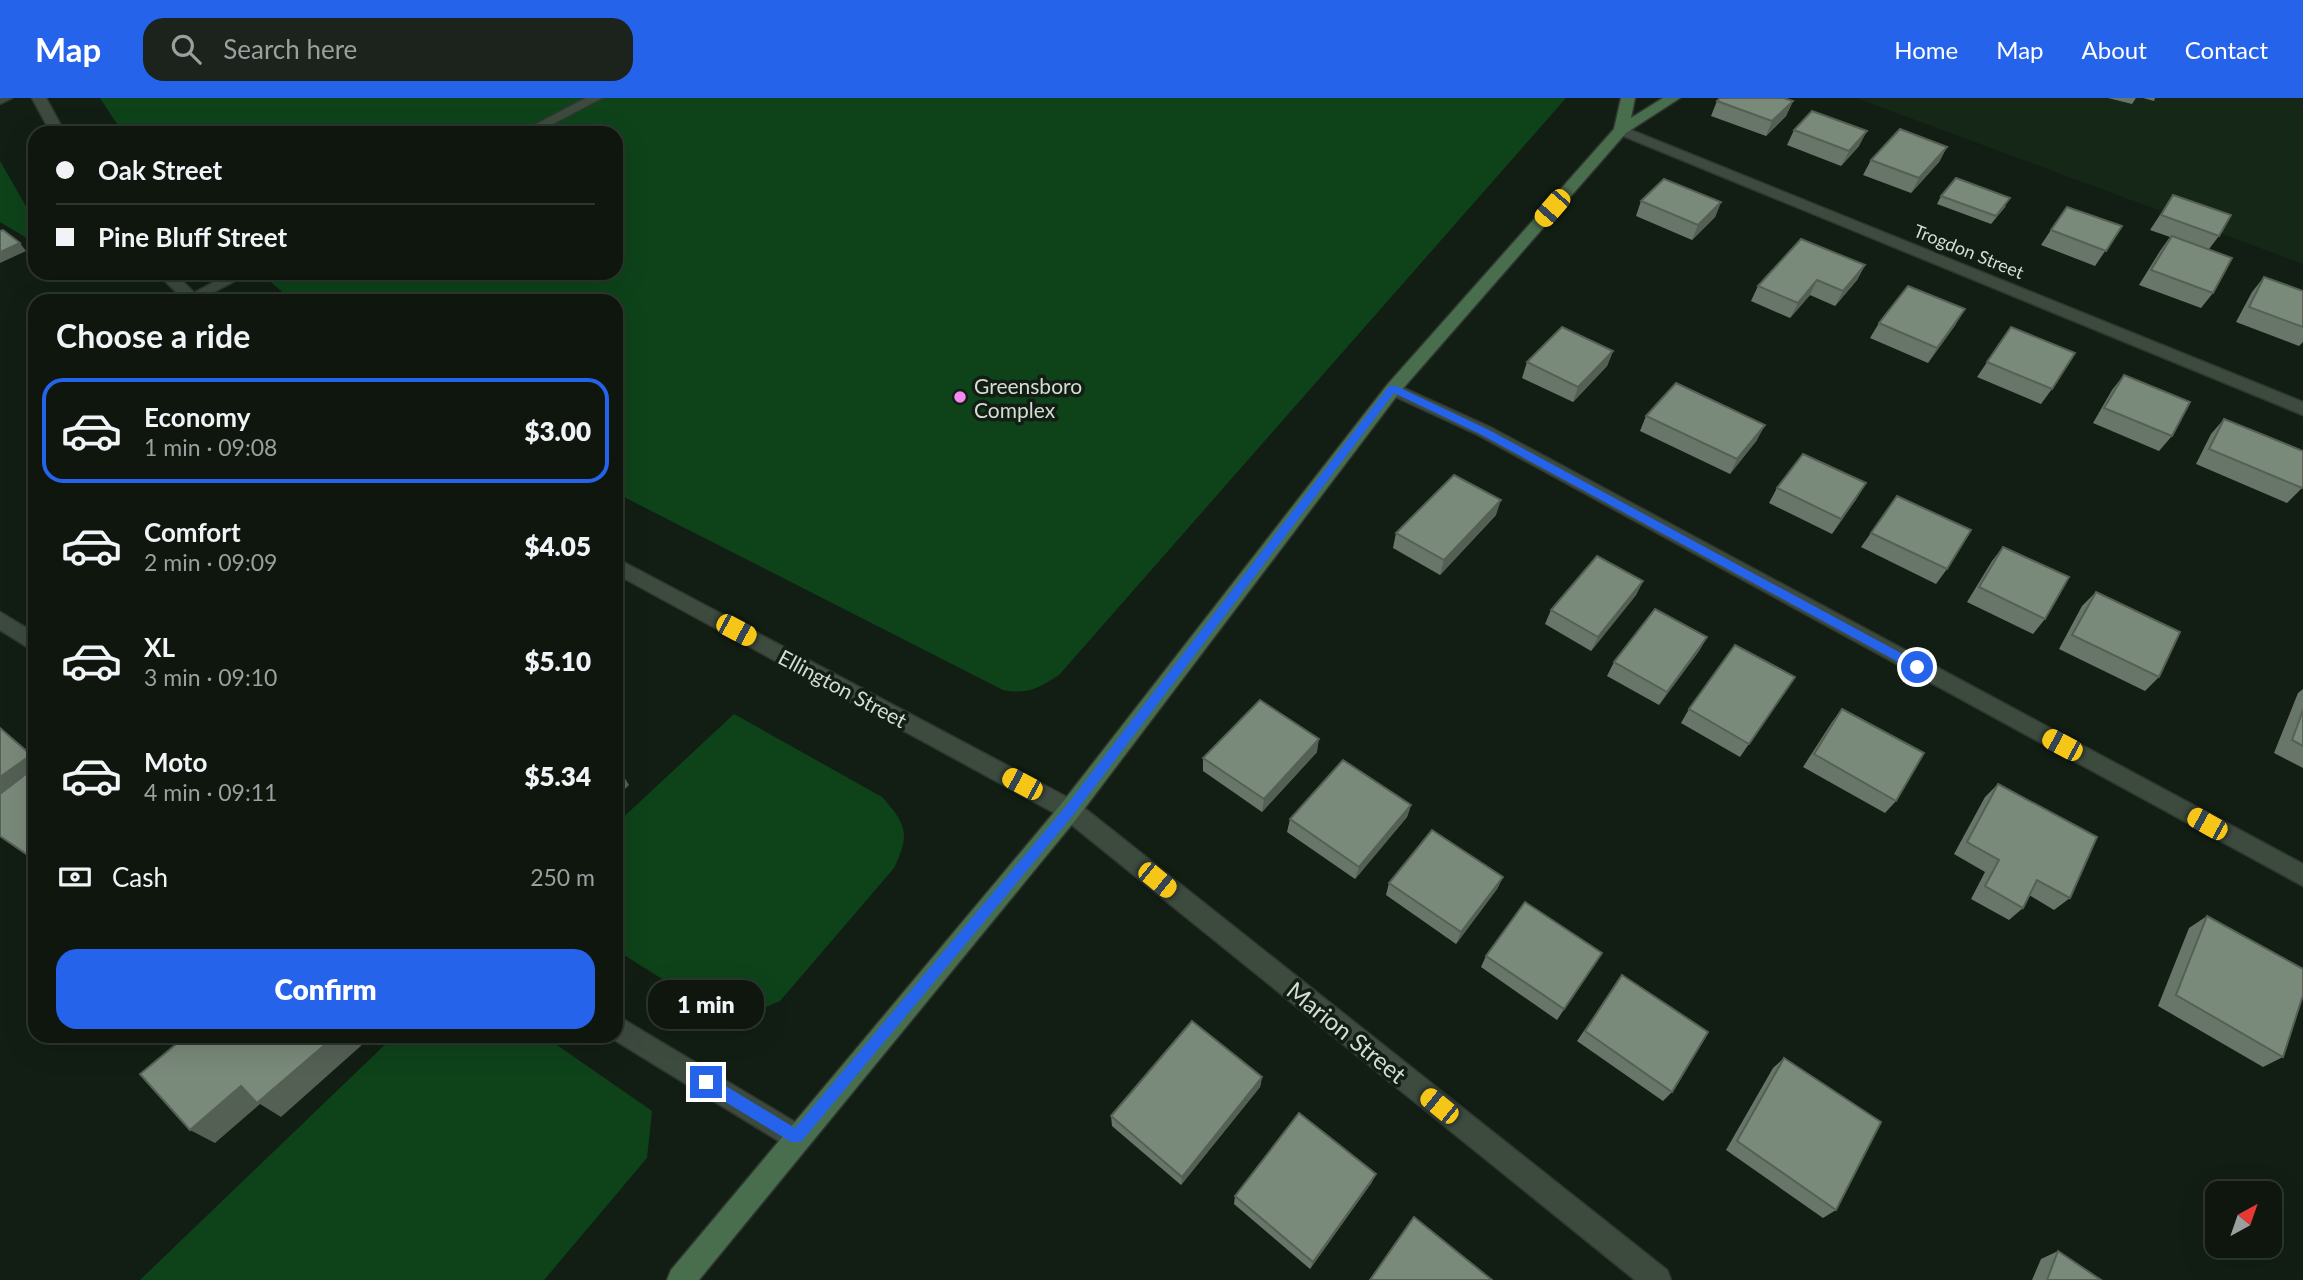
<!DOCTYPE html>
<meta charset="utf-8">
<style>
body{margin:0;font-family:Lato,sans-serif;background:#1c231c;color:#f1f3f6;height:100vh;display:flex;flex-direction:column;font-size:26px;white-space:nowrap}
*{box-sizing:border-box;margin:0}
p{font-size:23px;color:#9b9f9e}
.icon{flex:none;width:38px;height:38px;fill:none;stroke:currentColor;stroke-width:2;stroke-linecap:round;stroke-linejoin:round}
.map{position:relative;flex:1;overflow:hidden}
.drawer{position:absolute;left:28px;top:196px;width:595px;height:749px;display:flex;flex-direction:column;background:#0e160e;border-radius:21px;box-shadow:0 7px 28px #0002,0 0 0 2px #2e352e}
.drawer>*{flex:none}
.hud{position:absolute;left:28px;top:28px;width:595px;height:154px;border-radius:21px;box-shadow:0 7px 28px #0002,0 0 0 2px #2e352e;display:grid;align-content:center;height:154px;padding:0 28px;background:#0e160e}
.needle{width:46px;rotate:40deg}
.controls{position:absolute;left:2205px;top:1083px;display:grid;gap:14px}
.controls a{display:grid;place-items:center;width:77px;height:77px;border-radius:14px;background:#0e160e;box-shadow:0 7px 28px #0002,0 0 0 2px #2e352e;font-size:35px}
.end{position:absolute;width:32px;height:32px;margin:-16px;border:9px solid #2563eb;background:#fff;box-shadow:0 0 0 4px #fff}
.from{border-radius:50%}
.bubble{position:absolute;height:49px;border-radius:21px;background:#0e160e;box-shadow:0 7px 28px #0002,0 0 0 2px #2e352e;font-size:23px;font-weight:800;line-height:49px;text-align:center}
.car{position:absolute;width:21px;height:42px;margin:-21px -10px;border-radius:9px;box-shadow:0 0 5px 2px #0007;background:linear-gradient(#f5c518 24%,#345 0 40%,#f5c518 0 76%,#345 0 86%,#f5c518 0)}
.hud b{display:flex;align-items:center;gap:24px;height:66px;font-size:26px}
.hud b+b{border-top:2px solid #2e352e}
.hud i{width:18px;height:18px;background:#f1f3f6}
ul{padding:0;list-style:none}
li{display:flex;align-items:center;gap:21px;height:105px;margin:0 14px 10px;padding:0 14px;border:4px solid transparent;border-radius:21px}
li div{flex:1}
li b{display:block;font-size:26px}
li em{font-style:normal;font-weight:800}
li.active{border-color:#2563eb}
li>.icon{width:63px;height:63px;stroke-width:1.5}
h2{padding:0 28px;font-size:32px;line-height:84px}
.pay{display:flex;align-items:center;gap:18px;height:77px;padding:0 28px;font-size:26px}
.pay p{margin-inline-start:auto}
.cta{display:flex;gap:14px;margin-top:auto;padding:14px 28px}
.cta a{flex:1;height:80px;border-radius:21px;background:#2563eb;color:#fff;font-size:28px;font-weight:800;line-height:80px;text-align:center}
header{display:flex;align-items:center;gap:42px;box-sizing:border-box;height:98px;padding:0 35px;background:#2563eb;color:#fff}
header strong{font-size:33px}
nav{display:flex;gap:38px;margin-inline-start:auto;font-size:24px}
.search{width:490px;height:63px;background:#1c231c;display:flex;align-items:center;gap:18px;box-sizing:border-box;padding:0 24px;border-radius:21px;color:#9b9f9e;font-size:26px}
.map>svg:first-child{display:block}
.built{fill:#152717}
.green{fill:#0e431a}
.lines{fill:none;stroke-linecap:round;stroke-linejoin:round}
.lane-casing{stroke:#2f3730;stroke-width:3}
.street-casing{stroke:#2f3730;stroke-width:3}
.secondary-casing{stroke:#2f3730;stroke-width:3}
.lane{fill:#3d4b3f;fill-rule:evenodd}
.street{fill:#3d4b3f;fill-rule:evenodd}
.secondary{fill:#496e4e;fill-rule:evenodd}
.wall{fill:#687669}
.shaded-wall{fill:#556055}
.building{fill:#79897a;stroke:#556055;stroke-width:2}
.route{fill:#2563eb}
.poi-dot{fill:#f38af2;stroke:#121e13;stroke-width:2.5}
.labels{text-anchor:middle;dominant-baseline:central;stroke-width:7;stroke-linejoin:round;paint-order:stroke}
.far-street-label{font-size:18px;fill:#d4dcd4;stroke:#121e13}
.poi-label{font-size:21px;fill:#d4dcd4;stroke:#121e13;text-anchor:start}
.street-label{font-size:21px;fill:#d4dcd4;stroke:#121e13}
.near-street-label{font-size:24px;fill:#d4dcd4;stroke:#121e13}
</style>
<header>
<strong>Map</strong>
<div class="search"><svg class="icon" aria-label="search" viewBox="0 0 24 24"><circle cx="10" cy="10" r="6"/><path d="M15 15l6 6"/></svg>Search here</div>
<nav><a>Home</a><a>Map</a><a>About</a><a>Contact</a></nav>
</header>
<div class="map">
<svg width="2303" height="1182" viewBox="0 0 2303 1182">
<rect width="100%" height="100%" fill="#121e13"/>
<path class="built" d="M1856,0H2303V166Z"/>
<g class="green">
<path d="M100,0H1566L1059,577C1039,590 1027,597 1003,592L616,395V203H293L260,175H616V35H123Z"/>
<path d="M0,63L35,124V145L0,124Z"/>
<path d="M734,616L882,699C907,727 910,736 894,770L780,903L731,924L616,852V726Z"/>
<path d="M394,938H544L652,1013L647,1060L544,1182H140Z"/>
</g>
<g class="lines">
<g class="lane-casing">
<g id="lane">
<path d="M586,0H602L536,35H519Z"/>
<path d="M231,175H250L197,203H185L184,200Z"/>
</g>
</g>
<g class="street-casing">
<g id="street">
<path d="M0,0H12L0,6Z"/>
<path d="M32,0H46L65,35H51Z"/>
<path d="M1621,28L2303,304V317L1616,35L1614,32Z"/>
<path d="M157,175H174L203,203H185Z"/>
<path d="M1393,285L1490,329L2303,766V788L1478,337L1387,295L1384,291Z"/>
<path d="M616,460L1078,705L1667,1172L1671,1182H1635L1062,719L616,476Z"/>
<path d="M0,514L35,535V554L0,532Z"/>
<path d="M616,917L805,1030L809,1039L805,1048L796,1052L787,1048L608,938H616Z"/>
</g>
</g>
<g class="secondary-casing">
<path id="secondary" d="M1621,0H1635L1631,20L1663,0H1680L1626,35L1399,295L1078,719L699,1182H667L671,1172L1062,705L1387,287L1614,31Z"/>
</g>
<use href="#lane" class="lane"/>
<use href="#street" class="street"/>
<use href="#secondary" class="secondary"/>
</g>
<g class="wall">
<path d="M2108,0H2136L2132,6Z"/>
<path d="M2143,0H2155L2154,3Z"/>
<path d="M1717,3H1793L1786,18L1766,38L1711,18Z"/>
<path d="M1794,32L1859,48L1841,68L1787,47Z"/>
<path d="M1947,49L1939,64L1911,95L1863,77L1871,62Z"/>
<path d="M2173,97L2219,138L2209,151L2213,195L2201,210L2139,187L2160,153L2170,139L2150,132Z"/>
<path d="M1941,98L2006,108L1991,126L1937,106Z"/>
<path d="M1641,103L1721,104L1715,119L1692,142L1636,118Z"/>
<path d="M2122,128L2095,168L2041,147L2051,132Z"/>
<path d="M1865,167L1857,182L1835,208L1810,197L1790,220L1751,203L1758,188Z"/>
<path d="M2264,179L2303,193V244L2299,248L2236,224L2252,194Z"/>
<path d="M1879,225L1956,226L1928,265L1870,240Z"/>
<path d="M2011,229L2052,291L2041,306L1977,279Z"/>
<path d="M1613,253L1607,268L1573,304L1522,280L1527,264Z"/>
<path d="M2124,277L2172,338L2159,353L2093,325L2112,292Z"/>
<path d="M1646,318L1757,342L1730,376L1640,333Z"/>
<path d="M2224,321L2302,390L2287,405L2196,366L2211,336Z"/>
<path d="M1777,390L1857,400L1832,436L1769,405Z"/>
<path d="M1897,398L1947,471L1936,486L1861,449Z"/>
<path d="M1496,417L1440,477L1393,450L1396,435Z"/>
<path d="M2003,449L2045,521L2033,536L1967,504L1992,463Z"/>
<path d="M1643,483L1636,497L1591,553L1545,526L1551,512Z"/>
<path d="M2096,494L2159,579L2145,593L2059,551L2082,508Z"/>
<path d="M1707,539L1699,553L1659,607L1607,578L1614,564Z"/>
<path d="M1795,579L1740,659L1681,625L1689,611Z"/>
<path d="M2303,591V670L2274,655L2298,595Z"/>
<path d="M1842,611L1896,703L1885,715L1803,669L1832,624Z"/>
<path d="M1317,654L1262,714L1203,673V660Z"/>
<path d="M1998,686L2070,800L2054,812L2029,797L2023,810L2009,822L1971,801L1985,774L1954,756L1985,699Z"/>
<path d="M1411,707L1407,719L1355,781L1287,734L1290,721Z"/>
<path d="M1503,779L1497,791L1456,846L1386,797L1389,785Z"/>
<path d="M2207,818L2283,959L2263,969L2158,908L2189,830Z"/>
<path d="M1602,855L1557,922L1481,869L1486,858Z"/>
<path d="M1622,877L1672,994L1663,1003L1577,943Z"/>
<path d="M1784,960L1836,1112L1823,1120L1726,1052L1773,970Z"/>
<path d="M1262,979L1260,989L1181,1087L1112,1028L1111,1018Z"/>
<path d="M1372,1084L1310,1171L1234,1106L1235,1098Z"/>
<path d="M2058,1153L2101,1182H2032L2041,1161Z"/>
</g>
<g class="shaded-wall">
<path d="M1793,3L1786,18L1766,38L1772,23Z"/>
<path d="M1867,33L1859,48L1841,68L1849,53Z"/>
<path d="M1947,49L1939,64L1911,95L1919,80Z"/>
<path d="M1721,104L1715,119L1692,142L1698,127Z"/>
<path d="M20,145L26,153L0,165V154Z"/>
<path d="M1865,167L1857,182L1835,208L1843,193Z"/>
<path d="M1817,182L1810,197L1790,220L1798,205Z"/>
<path d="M1965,211L1956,226L1928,265L1937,250Z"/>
<path d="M1613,253L1607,268L1573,304L1578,289Z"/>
<path d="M1765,327L1757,342L1730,376L1737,361Z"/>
<path d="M1866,385L1857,400L1832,436L1841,421Z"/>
<path d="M1501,402L1496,417L1440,477L1444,462Z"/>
<path d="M1643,483L1636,497L1591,553L1598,539Z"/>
<path d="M1707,539L1699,553L1659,607L1667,594Z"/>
<path d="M0,630L35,659V680L0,704Z"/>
<path d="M1319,641L1317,654L1262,714L1264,701Z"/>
<path d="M621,674L629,687L616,700V678Z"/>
<path d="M1411,707L1407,719L1355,781L1359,769Z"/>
<path d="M1503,779L1497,791L1456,846L1461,834Z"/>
<path d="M335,938H372L281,1019L260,1006L215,1045L190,1032L241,988Z"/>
<path d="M1262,979L1260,989L1181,1087L1182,1079Z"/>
<path d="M1376,1076L1372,1084L1310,1171L1313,1164Z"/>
</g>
<g class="building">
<path d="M1720,0H1783L1793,3L1772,23L1717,3Z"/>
<path d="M1812,13L1867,33L1849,53L1794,32Z"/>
<path d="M1900,31L1947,49L1919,80L1871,62Z"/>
<path d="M1956,80L2010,100L1996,118L1941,98Z"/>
<path d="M1664,81L1721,104L1698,127L1641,103Z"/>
<path d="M2173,97L2231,117L2219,138L2161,117Z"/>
<path d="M2067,109L2122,128L2106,153L2051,132Z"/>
<path d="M3,132L20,145L0,154V133Z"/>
<path d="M2172,138L2232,160L2213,195L2151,172Z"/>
<path d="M1801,141L1865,167L1843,193L1817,182L1798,205L1758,188Z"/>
<path d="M2264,179L2303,193V229L2249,209Z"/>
<path d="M1908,188L1965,211L1937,250L1879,225Z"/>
<path d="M1562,229L1613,253L1578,289L1527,264Z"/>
<path d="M2011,229L2075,255L2052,291L1987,264Z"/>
<path d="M2124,277L2190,304L2172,338L2104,310Z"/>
<path d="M1676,285L1765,327L1737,361L1646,318Z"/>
<path d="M2224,321L2303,353V388L2302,390L2209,351Z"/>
<path d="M1803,356L1866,385L1841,421L1777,390Z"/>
<path d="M1454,377L1501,402L1444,462L1396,435Z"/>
<path d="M1897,398L1971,432L1947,471L1871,435Z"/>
<path d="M2003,449L2069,479L2045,521L1979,489Z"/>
<path d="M1597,458L1643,483L1598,539L1551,512Z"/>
<path d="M2096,494L2180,534L2159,579L2072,537Z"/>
<path d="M1655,511L1707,539L1667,594L1614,564Z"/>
<path d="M1735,547L1795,579L1749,646L1689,611Z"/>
<path d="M1260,602L1319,641L1264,701L1203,660Z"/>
<path d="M1842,611L1924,655L1896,703L1814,656Z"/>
<path d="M2303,612V648L2292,642Z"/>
<path d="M0,630L31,657L0,679Z"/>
<path d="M1343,662L1411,707L1359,769L1290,721Z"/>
<path d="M35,669V762L0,738V696Z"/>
<path d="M616,671L621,674L616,678Z"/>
<path d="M1998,686L2097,739L2070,800L2037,782L2023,810L1985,788L1999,762L1967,744Z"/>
<path d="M1432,732L1503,779L1461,834L1389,785Z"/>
<path d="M1525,804L1602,855L1564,911L1486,858Z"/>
<path d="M2207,818L2303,871V897L2283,959L2176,897Z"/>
<path d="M1622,877L1708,934L1672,994L1585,933Z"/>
<path d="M1192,923L1262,979L1182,1079L1111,1018Z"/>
<path d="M186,938H335L257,1005L241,988L190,1032L140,976Z"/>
<path d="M1784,960L1881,1024L1836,1112L1737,1043Z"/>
<path d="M1299,1015L1376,1076L1313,1164L1235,1098Z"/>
<path d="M1414,1119L1492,1182H1370Z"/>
<path d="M2058,1153L2101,1182H2047Z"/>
</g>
<path class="route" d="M1389,288H1396L1487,331L1921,566V572H1913L1480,336L1394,295L1074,716L801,1044H791L701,989V979H711L795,1030L1066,708Z"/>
<circle class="poi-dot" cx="960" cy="299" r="7"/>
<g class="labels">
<g class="far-street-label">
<text transform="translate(1969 153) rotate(22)">Trogdon Street</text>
</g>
<g class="poi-label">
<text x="974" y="287">Greensboro<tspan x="974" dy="24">Complex</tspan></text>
</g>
<g class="street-label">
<text transform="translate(843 590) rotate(28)">Ellington Street</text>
</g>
<g class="near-street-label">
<text transform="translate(1347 934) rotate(39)">Marion Street</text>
</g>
</g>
</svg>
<div class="controls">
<a><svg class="needle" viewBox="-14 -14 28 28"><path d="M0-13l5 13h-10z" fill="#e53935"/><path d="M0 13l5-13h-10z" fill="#9b9f9e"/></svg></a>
</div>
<i class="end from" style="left:1917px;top:569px"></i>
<i class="end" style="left:706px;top:984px"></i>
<div class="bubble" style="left:648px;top:882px;width:116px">1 min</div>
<i class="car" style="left:1552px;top:110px;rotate:221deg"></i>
<i class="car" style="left:736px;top:532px;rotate:118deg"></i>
<i class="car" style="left:2062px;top:647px;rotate:298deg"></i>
<i class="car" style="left:1022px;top:686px;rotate:298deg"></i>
<i class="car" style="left:2207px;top:726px;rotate:299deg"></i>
<i class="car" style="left:1157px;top:782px;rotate:129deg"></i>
<i class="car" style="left:1439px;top:1008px;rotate:309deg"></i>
<div class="hud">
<b><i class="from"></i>Oak Street</b>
<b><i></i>Pine Bluff Street</b>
</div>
<section class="drawer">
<h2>Choose a ride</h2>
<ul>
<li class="active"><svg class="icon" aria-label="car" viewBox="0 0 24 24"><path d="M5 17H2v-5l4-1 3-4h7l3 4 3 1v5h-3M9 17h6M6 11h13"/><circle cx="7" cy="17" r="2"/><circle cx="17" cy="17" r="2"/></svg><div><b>Economy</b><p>1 min · 09:08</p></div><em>$3.00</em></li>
<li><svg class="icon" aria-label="car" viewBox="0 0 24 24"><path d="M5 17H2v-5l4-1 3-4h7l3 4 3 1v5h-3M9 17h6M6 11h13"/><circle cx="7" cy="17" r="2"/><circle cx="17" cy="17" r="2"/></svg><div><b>Comfort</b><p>2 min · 09:09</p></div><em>$4.05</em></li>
<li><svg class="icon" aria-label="car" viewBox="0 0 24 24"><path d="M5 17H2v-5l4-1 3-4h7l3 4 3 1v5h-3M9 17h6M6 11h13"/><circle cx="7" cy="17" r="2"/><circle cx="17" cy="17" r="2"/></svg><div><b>XL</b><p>3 min · 09:10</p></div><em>$5.10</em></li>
<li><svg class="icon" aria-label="car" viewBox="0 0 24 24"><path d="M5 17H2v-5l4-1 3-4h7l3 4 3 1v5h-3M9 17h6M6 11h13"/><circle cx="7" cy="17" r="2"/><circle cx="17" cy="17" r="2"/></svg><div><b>Moto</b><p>4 min · 09:11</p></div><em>$5.34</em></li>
</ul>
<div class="pay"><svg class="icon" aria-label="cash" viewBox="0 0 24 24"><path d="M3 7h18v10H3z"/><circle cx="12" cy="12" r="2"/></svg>Cash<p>250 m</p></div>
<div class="cta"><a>Confirm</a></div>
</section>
</div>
